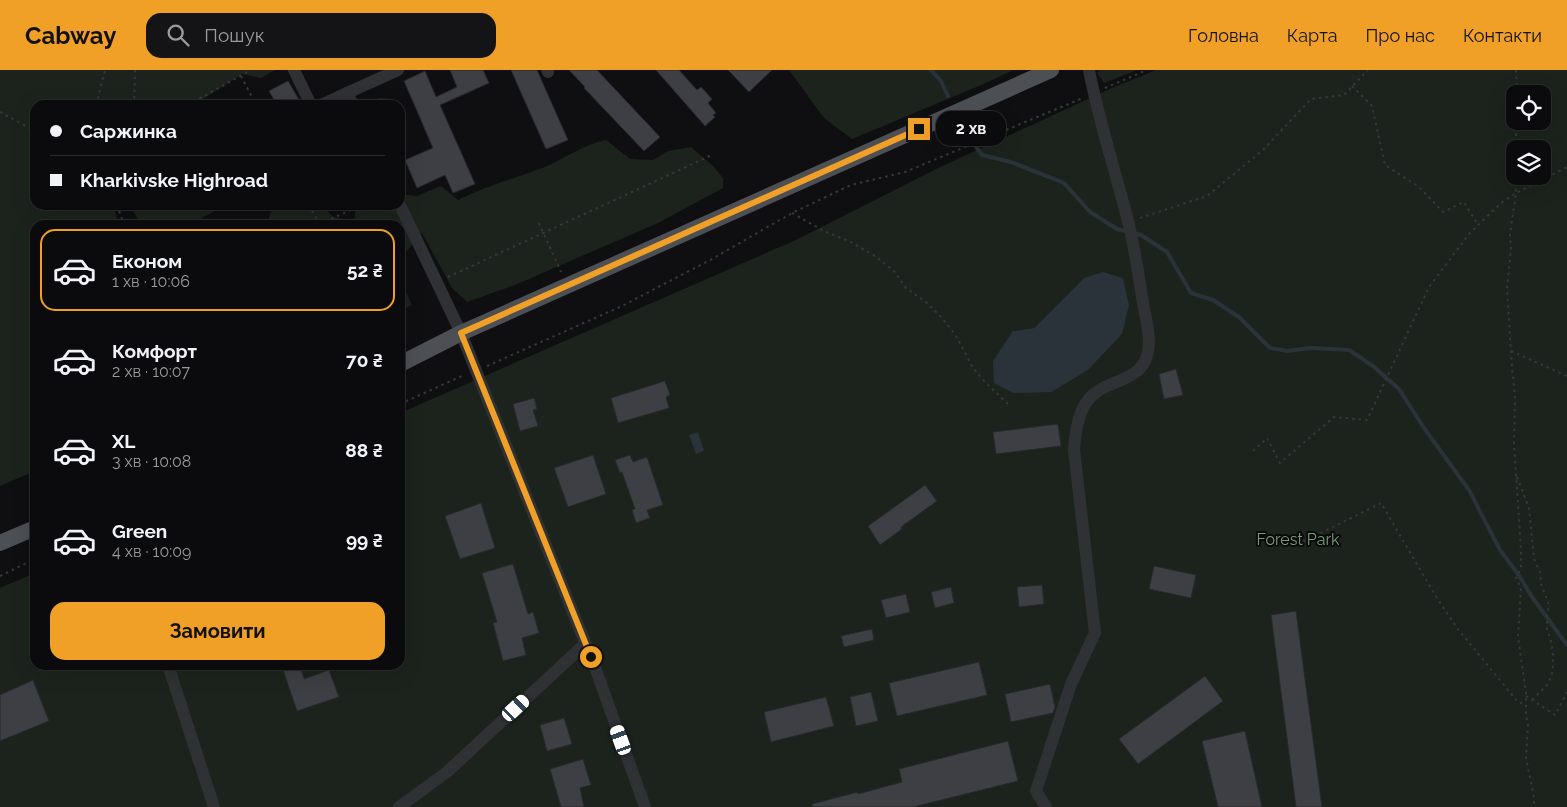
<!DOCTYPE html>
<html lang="uk">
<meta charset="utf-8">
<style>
body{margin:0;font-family:Raleway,sans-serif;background:#141416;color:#f1f3f6;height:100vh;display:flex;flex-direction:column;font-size:19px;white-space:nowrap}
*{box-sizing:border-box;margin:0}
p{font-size:16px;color:#9a9b9d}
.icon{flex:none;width:28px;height:28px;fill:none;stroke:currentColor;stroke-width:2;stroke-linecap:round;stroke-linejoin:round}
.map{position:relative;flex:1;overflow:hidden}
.side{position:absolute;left:30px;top:150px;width:375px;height:450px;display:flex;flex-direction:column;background:#0b0b0d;border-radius:15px;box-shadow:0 5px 20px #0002,0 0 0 1px #2b2b2e}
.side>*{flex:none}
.top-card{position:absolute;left:30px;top:30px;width:375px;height:110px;border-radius:15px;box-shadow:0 5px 20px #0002,0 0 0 1px #2b2b2e;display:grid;align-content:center;height:110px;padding:0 20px;background:#0b0b0d}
.tools{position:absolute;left:1506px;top:15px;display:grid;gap:10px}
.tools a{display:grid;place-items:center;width:45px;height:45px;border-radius:10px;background:#0b0b0d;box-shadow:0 5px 20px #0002,0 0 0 1px #2b2b2e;font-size:25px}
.end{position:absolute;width:22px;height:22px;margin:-11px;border:6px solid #f1a027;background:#111;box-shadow:0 0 0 2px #111}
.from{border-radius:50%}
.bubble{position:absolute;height:35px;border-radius:15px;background:#0b0b0d;box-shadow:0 5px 20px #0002,0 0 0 1px #2b2b2e;font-size:16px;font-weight:700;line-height:35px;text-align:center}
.car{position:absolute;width:15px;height:30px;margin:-15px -8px;border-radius:6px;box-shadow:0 0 4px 1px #0007;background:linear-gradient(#fff 24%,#345 0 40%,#fff 0 76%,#345 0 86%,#fff 0)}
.top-card b{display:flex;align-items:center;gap:18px;height:48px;font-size:19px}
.top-card b+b{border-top:1px solid #2b2b2e}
.top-card i{width:12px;height:12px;background:#f1f3f6}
ul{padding:9px 0 0;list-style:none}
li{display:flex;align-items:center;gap:15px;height:82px;margin:0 10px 8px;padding:0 10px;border:2px solid transparent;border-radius:15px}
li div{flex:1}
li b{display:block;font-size:19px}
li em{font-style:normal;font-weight:700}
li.active{border-color:#f1a027}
li>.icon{width:45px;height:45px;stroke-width:1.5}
.button{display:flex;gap:10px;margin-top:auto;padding:10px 20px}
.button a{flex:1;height:58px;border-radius:15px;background:#f1a027;color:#111;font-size:20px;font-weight:700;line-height:58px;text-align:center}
header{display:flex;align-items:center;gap:30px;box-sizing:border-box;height:70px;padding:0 25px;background:#f1a027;color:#111}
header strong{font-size:24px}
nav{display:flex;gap:28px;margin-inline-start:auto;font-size:18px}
.search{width:350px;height:45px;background:#141416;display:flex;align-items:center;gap:12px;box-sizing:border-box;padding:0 18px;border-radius:15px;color:#9a9b9d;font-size:19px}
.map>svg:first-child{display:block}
.green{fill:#1c231c;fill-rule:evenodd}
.water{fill:#293339}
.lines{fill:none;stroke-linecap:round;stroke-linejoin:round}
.stream{stroke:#293339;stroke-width:4}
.building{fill:#3e3f44;stroke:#29292d}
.path{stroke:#36383c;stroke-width:2;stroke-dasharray:2.5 4;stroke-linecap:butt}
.minor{stroke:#303135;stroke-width:12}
.major{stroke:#4c4f54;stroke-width:16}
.route{stroke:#f1a027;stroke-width:6}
.labels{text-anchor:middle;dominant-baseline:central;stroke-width:4;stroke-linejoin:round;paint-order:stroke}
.park-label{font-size:16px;fill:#779d77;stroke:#0a0a0b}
</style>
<header>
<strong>Cabway</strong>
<div class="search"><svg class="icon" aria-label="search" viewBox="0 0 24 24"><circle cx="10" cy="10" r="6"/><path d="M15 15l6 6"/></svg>Пошук</div>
<nav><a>Головна</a><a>Карта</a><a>Про нас</a><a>Контакти</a></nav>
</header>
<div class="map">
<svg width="1567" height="737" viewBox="0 0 1567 737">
<rect width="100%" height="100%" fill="#0f0f11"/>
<g class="green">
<path d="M0,0H275L261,8L242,4L194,35H35V135H113L119,155H35V401L0,416Z"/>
<path d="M789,0H1013L986,13L852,69L824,48Z"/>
<path d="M1100,0H1137L1104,13L1097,3Z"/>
<path d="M1156,0H1567V737H0V518L35,503V595H400V343L796,170L938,98L1112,18ZM1515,24H1542V51H1515ZM1515,79H1542V106H1515ZM1084,208L1122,263L1088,300L1052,322L1013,261L1034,258Z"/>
<path d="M380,28L391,29L397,35H363L366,31Z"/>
<path d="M606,70L630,89L653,90L668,81L691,77L713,96L723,108V118L658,153L515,215L467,232L452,218L422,163L400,189V155H267L270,144L274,135H322L332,146L354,153L356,135H400V124L417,126L441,116L458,130C486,116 516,108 545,97C566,88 584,74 606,70Z"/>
<path d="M130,135H226L189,155H141Z"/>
<path d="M400,209L412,235L400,241Z"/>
</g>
<g class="water">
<path d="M1103,202L1123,208L1129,235L1122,264L1088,300L1052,322L1013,323L994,313L993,291L1013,261L1034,258L1084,208Z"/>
<path d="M698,362L704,381L696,384L689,365Z"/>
</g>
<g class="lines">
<g class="stream">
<path d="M931,0L941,11L948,26"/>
<path d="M964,60L982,85L1011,92L1064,113L1090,142L1117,159L1141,165L1167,182L1191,223L1213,230L1239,247L1270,278L1287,281L1311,278L1349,280L1373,296L1399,319L1424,358L1469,420L1500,480L1518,504L1532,527L1567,575"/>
</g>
</g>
<g class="building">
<path d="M450,0H483L489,13L440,35L475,114L453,123L445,105L417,118L405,90L433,78L404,11L425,1L436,27L457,17Z"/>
<path d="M511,0H537L568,70L546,79Z"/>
<path d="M569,0H597L660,67L644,81L584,18L585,17Z"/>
<path d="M656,0H679L697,20L701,17L712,29L708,33L716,43L713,45L715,47L705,56Z"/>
<path d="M728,0H772L749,22Z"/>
<path d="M288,11L302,35H277L269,21Z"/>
<path d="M1176,299L1183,325L1164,329L1159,304Z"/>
<path d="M665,311L670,325L666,327L669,338L618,353L611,328Z"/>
<path d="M534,328L537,339L533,340L538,356L520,361L513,334Z"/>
<path d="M1058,354L1061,376L996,384L993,362Z"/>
<path d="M593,385L606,424L568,437L554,398Z"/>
<path d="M630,385L633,392L647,387L663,435L647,440L650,448L636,453L632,440L635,439L622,402L620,403L615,390Z"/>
<path d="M925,415L937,431L901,457L902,459L880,475L868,456Z"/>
<path d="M481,433L495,478L460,489L445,446Z"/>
<path d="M513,494L528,544L533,542L539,563L522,568L526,585L503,591L493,553L497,552L482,503Z"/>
<path d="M1154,496L1196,505L1191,528L1149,519Z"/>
<path d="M1042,515L1044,534L1019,537L1017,517Z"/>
<path d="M951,517L954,533L935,538L931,522Z"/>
<path d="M906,524L910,542L886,548L881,530Z"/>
<path d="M1296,541L1322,737H1296L1271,545Z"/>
<path d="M872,559L874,570L844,577L841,566Z"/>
<path d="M979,592L987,625L897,646L889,613Z"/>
<path d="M288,595H300L304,609L329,600L339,627L297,641L282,597Z"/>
<path d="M1205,606L1223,631L1138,694L1119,669Z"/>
<path d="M33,610L49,651L0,671V625Z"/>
<path d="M1050,614L1055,637L1053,643L1011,652L1005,624Z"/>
<path d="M871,622L878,651L856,656L850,627Z"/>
<path d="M826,627L834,656L771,672L764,642Z"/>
<path d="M564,648L572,674L547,681L540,655Z"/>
<path d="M1245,661L1262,737H1218L1202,671Z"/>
<path d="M1008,671L1018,711L913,737H812V734L858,722V724L902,712L899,699Z"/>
<path d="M583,689L591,715L580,718L584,737H561L550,699Z"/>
</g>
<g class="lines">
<g class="path">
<path d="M1516,0L1517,24"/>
<path d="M241,6L256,35"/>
<path d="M1352,16L1372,36L1385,95L1419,117L1443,142L1464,132L1478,155"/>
<path d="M1105,18L1147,0"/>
<path d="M96,35L105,0"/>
<path d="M134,35L135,0"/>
<path d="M188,35L251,0"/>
<path d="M0,42L35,61"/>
<path d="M1515,79L1517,51"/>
<path d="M1515,106L1516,123L1510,164L1511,179L1507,218L1512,298L1515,325L1514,373L1521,480V498L1516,508L1521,518L1518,567L1526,623V645L1528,654L1526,688L1534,727V737"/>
<path d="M117,135L124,155"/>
<path d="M309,135L320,155"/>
<path d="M792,143L824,161L851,172L875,186L894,201L906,218L927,233L941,247L955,264L972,296L982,309L1009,335"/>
<path d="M1140,148L1207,126L1263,80L1311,29L1344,25L1368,0"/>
<path d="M539,153L561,202"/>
<path d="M333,155L331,149L362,135"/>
<path d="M448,207L712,85"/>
<path d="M1511,281L1567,306"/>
<path d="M487,296L622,236L712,189L792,143L851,115L905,102L1083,28"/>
<path d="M400,334L464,305"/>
<path d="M1253,381L1267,368L1280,393L1334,347L1367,350L1429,217L1469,164L1501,133L1516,123L1567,97"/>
<path d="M1517,407L1529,438L1534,489L1540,502L1541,514L1549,535L1547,546V559L1551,571L1553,585V600L1548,614L1532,630"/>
<path d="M1303,472L1381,433L1435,525L1457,558L1517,631L1525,635"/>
<path d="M0,506L35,489"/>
<path d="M1526,626L1555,645L1567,622"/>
</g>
<g class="minor">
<path d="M294,0L311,35"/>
<path d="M547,0L548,2"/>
<path d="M347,23L398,0"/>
<path d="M321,35L347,23L353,35"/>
<path d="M400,135L461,263L596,600L645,737"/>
<path d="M168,595L214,737"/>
<path d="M399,737L447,702L585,574"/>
<path d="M1046,737L1036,721L1071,614L1095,563L1074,380C1075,365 1077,346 1086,333C1102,308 1138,315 1147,286C1152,270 1146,250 1143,233C1139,207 1135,181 1129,155C1116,103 1099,52 1089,0"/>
</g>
<g class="major">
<path d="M400,294L461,263L1051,0"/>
<path d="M0,473L35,458"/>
</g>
</g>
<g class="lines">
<path class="route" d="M591,587L461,263L919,59"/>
</g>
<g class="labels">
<g class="park-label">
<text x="1298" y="469">Forest Park</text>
</g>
</g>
</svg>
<div class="tools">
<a><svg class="icon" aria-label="locate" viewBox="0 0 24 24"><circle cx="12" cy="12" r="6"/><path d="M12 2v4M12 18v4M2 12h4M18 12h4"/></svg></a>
<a><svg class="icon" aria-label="layers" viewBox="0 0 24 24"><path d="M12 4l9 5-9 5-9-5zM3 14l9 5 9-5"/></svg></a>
</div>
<i class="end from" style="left:591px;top:587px"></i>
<i class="end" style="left:919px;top:59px"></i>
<div class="bubble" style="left:936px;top:41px;width:70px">2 хв</div>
<i class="car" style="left:516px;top:638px;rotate:47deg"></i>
<i class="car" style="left:621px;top:670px;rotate:340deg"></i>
<div class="top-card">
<b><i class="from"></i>Саржинка</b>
<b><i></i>Kharkivske Highroad</b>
</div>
<section class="side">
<ul>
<li class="active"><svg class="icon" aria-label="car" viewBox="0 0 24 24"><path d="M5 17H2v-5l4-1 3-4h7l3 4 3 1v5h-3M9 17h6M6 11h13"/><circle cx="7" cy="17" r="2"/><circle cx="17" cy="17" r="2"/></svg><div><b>Економ</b><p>1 хв · 10:06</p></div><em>52 ₴</em></li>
<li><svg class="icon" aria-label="car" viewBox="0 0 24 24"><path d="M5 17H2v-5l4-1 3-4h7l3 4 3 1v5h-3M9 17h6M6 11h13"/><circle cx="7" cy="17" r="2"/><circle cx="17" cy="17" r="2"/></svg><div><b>Комфорт</b><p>2 хв · 10:07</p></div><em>70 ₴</em></li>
<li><svg class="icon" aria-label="car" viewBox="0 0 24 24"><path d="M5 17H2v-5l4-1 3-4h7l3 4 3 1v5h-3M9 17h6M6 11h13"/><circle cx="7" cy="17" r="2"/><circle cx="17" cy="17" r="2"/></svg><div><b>XL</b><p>3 хв · 10:08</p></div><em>88 ₴</em></li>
<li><svg class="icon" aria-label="car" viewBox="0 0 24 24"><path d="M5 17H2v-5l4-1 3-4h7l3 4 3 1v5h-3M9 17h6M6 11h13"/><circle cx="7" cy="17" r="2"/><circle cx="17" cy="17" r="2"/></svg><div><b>Green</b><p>4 хв · 10:09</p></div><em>99 ₴</em></li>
</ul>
<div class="button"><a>Замовити</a></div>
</section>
</div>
